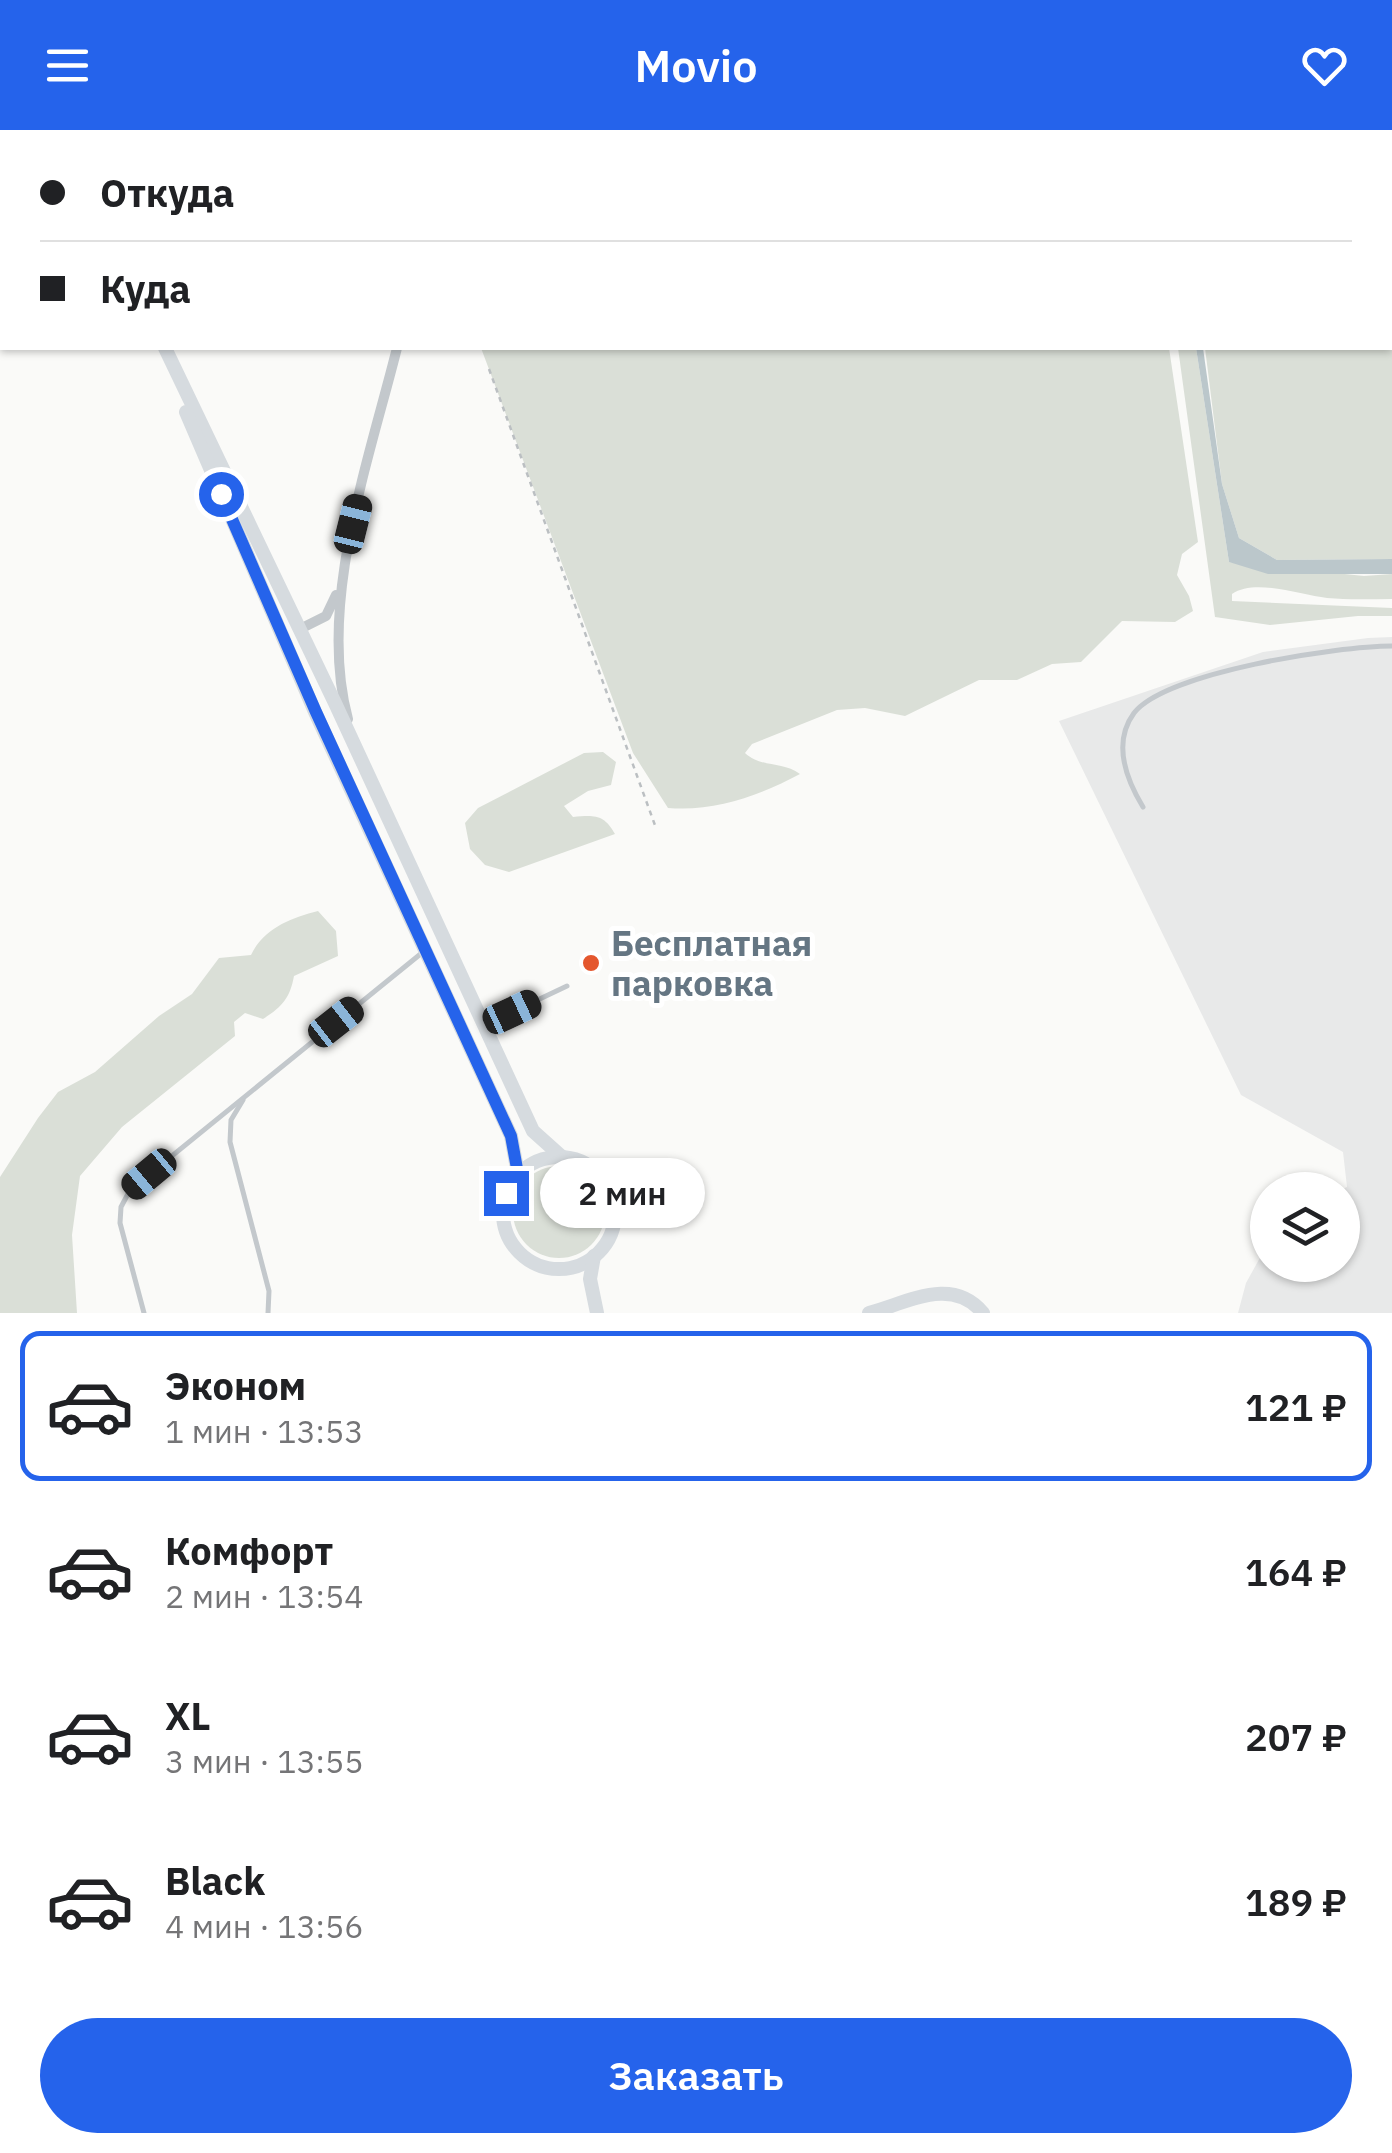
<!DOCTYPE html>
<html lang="ru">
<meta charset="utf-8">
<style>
body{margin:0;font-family:"IBM Plex Sans",sans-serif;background:#f6f6f6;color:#202124;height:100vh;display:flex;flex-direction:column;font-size:38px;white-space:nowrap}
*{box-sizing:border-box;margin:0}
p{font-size:32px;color:#757577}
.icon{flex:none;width:55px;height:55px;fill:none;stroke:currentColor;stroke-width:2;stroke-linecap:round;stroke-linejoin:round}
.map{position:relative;height:1183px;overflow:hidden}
.panel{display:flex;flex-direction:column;background:#fff;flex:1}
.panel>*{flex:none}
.guide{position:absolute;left:0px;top:0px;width:1392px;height:220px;box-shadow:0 2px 8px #0004;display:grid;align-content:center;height:220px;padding:0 40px;background:#fff}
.tools{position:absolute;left:1250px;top:1042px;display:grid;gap:20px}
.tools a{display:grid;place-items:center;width:110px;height:110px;border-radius:50%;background:#fff;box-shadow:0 2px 8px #0004;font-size:50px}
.end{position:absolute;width:45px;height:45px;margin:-22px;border:12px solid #2563eb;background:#fff;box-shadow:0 0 0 5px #fff}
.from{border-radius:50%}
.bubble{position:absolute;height:70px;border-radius:35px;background:#fff;box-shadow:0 2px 8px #0004;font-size:32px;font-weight:600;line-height:70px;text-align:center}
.car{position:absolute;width:30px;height:60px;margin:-30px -15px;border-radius:12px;box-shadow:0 0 8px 2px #0007;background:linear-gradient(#222 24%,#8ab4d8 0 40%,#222 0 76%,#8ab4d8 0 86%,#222 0)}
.guide b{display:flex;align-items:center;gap:35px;height:95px;font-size:38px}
.guide b+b{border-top:2px solid #e0e0e0}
.guide i{width:25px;height:25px;background:#202124}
ul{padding:18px 0 0;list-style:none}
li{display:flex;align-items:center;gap:30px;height:150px;margin:0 20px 15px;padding:0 20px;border:5px solid transparent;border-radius:20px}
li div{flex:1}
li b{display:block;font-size:38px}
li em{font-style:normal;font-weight:600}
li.on{border-color:#2563eb}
li>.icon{width:90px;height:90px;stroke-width:1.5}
.button{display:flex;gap:20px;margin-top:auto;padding:20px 40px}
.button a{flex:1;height:115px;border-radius:60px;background:#2563eb;color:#fff;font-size:40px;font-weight:600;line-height:115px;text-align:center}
header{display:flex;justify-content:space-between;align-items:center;height:130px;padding:0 40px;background:#2563eb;color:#fff;font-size:45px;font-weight:600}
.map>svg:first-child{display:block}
.built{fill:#e8e9e9}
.green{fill:#dadfd7}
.water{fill:#bbc7cb}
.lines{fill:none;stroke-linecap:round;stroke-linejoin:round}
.path{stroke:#bbbfc2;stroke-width:2.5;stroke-dasharray:5 5;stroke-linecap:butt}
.lane{stroke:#c3c8cc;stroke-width:5}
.street{stroke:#c3c8cc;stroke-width:10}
.secondary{stroke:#d6dbdf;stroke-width:14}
.primary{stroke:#d6dbdf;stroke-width:15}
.route{stroke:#2563eb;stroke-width:12}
.poi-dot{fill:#e4572e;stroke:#fff;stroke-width:4}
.labels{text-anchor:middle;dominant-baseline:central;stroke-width:10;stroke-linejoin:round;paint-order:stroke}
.poi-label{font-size:35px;font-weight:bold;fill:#657683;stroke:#fff;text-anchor:start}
</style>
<header><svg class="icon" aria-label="menu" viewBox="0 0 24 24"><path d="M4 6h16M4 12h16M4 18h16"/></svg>Movio<svg class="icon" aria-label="heart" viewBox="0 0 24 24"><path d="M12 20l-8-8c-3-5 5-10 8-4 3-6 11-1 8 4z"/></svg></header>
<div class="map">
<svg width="1392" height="1183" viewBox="0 0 1392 1183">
<rect width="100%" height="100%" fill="#fafaf8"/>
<path class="built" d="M1392,507V1183H1238L1246,1153L1267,1115L1268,1135H1342V1060H1340L1347,1057L1343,1022L1241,965L1059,591L1263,522L1368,508Z"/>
<g class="green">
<path d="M457,0H1138L1139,2H456Z"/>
<path d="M1173,0H1392V429L1277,430L1239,408L1222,354L1205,218H1390V2Z"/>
<path d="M481,218H1169L1198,412L1182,424L1177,445L1189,466L1193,481L1175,492L1122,491L1081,532L1052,534L1017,550H979L905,586L865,578L837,580L752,614L745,623C761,638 782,631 800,644C759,666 714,682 668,678L633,623Z"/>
<path d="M1178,218H1196L1229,432L1364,446L1392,444V469C1371,469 1348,470 1327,468C1301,465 1255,448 1232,464V471L1392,478V486H1358L1270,495L1215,487Z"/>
<path d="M603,622L616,632L611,655L588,661L564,676L573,687C594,685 604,684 615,704L509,742L485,735L470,719L465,693L478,678L584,623Z"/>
<path d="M318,781L336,801L338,826L294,846C290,868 282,877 263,889L245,883L234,892L235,906L122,997L80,1046L72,1105L77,1183H0V1047L38,988L58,962L95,942L159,886L192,864L219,828L251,825C264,798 291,788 318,781Z"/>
<circle cx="559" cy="1082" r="46"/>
</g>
<path class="water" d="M1196,218H1203L1222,354L1239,408L1277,430L1392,429V444H1268L1229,432Z"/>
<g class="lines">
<path class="path" d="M489,239L656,698"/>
<g class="lane">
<path d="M1143,677C1126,649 1112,613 1134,583C1166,542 1339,516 1392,516"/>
<path d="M487,894L567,856"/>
<path d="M243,970L231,990L230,1012L269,1161L268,1183"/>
<path d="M144,1183L120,1093L121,1077L130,1060L423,822"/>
</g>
<g class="street">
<path d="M62,0L63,2"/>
<path d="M450,2L451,0"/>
<path d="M300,499L326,486L336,465"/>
<path d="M348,589C317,475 369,330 397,218"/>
</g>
<g class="secondary">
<path d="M165,218L335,573L533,1001L562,1027"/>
<path d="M186,282L315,582L511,1006L518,1044"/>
<circle cx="559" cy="1083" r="56"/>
<path d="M594,1126L590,1149L597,1183"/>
<path d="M869,1183C909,1172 952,1146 983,1183"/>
</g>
<g class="primary">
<path d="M199,2L202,0"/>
<path d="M0,156L2,154"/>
</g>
</g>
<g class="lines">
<path class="route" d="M221,364L316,582L511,1006L518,1044L506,1063"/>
</g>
<circle class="poi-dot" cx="591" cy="833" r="10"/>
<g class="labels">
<g class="poi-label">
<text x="611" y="813">Бесплатная<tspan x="611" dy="40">парковка</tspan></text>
</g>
</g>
</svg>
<div class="tools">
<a><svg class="icon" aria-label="layers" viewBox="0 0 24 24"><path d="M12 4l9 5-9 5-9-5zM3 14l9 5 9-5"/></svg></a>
</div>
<i class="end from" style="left:221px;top:364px"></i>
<i class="end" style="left:506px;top:1063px"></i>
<div class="bubble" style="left:540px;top:1028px;width:165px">2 мин</div>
<i class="car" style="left:353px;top:394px;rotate:14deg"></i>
<i class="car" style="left:512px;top:882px;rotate:65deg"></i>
<i class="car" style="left:336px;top:892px;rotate:52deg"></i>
<i class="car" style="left:149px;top:1044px;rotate:230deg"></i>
<div class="guide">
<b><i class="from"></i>Откуда</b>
<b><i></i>Куда</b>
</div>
</div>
<section class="panel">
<ul>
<li class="on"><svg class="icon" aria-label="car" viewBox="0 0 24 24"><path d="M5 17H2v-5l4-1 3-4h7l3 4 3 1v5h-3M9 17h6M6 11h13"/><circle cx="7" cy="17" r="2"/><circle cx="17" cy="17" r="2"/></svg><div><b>Эконом</b><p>1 мин · 13:53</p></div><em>121 ₽</em></li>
<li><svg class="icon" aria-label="car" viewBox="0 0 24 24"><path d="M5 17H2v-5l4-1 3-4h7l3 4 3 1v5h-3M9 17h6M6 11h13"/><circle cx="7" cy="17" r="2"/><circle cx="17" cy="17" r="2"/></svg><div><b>Комфорт</b><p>2 мин · 13:54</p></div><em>164 ₽</em></li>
<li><svg class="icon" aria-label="car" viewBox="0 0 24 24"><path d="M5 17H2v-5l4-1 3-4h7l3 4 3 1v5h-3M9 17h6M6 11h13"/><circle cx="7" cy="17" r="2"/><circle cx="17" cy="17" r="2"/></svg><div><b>XL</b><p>3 мин · 13:55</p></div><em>207 ₽</em></li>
<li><svg class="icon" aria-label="car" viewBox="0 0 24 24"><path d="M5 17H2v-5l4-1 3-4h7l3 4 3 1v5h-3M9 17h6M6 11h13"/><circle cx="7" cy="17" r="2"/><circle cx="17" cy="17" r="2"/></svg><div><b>Black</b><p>4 мин · 13:56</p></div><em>189 ₽</em></li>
</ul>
<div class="button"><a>Заказать</a></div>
</section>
